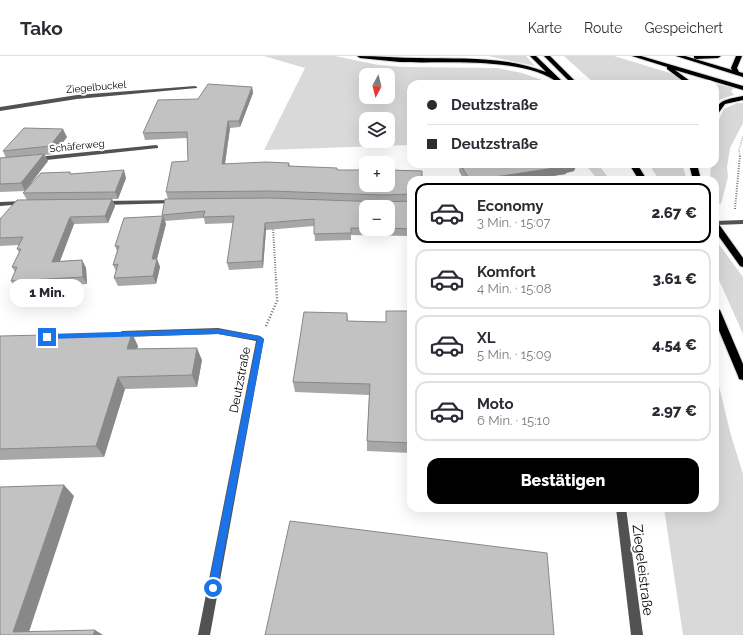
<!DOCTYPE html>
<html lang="de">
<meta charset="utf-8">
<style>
body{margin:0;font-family:Raleway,sans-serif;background:#f7f7f7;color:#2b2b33;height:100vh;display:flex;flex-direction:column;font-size:15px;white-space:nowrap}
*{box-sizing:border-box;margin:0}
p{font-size:13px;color:#7c7c81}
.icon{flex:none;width:22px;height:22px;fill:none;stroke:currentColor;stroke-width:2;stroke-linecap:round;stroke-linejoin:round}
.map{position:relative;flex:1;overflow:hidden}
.panel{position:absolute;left:407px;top:120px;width:312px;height:336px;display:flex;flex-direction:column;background:#fff;border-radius:12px;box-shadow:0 4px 16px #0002}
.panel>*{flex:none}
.guide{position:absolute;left:407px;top:24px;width:312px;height:88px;border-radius:12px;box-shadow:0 4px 16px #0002;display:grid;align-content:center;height:88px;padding:0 20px;background:#fff}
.needle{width:26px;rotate:187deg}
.fabs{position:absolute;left:359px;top:12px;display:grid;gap:8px}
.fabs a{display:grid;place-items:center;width:36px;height:36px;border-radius:8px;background:#fff;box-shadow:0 4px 16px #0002;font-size:20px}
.end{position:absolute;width:18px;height:18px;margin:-9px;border:5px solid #1a73e8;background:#fff;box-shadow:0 0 0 2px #fff}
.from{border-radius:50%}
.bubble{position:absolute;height:28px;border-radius:12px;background:#fff;box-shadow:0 4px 16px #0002;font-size:13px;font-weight:800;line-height:28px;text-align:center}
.guide b{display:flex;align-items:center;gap:14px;height:38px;font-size:15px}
.guide b+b{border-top:1px solid #e1e1e2}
.guide i{width:10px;height:10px;background:#2b2b33}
ul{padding:7px 0 0;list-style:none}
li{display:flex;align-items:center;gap:12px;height:60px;margin:0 8px 6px;padding:0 12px;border:2px solid #e1e1e2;border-radius:12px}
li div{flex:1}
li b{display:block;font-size:15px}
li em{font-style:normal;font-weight:800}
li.on{border-color:#000}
li>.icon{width:36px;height:36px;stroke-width:1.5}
.button{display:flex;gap:8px;margin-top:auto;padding:8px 20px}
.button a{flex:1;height:46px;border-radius:12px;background:#000;color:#fff;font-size:16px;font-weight:800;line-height:46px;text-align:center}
header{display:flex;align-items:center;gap:24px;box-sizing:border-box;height:56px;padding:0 20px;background:#fff;border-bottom:1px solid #e1e1e2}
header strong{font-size:19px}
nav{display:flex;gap:22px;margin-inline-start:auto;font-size:14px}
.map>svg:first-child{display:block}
.green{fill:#d9d9d9;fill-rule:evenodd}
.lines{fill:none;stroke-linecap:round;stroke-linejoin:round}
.primary-casing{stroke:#dbdbdb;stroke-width:2}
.path-far2{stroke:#747474;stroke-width:1.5;stroke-dasharray:0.5 1.5;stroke-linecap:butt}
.path-far1{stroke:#747474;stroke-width:2;stroke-dasharray:1 1.5;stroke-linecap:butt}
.path{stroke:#747474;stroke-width:2.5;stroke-dasharray:1 2;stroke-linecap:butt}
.lane{fill:#525252;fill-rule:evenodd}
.street{fill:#525252;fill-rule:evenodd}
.primary{fill:#000;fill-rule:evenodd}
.wall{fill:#a7a7a7;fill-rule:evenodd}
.shaded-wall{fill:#888}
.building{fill:#c2c2c2;stroke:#888}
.route{fill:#1a73e8}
.labels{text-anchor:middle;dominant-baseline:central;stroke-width:4;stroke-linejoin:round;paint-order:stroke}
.far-street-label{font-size:10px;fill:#000;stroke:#fff}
.street-label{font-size:12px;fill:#000;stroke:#fff}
.near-street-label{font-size:14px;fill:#000;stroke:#fff}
</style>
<header>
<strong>Tako</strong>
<nav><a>Karte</a><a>Route</a><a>Gespeichert</a></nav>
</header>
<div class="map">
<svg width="743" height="579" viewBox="0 0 743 579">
<rect width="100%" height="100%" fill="#fff"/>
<g class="green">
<path d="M264,0H335L378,9L405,11L497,12L522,17L542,24L546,28H411V89L264,94L305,12ZM366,19H388V41H366ZM366,63H388V85H366Z"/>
<path d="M488,0H526L535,10Z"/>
<path d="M564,0H614L670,17L681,21L688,28H595Z"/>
<path d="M716,28L734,32L731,35L734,39L721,43L715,48V30Z"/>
<path d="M737,47H743V67L730,92L727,111L728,121L721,148L715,147V124H710L711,108H715V72L724,53Z"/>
<path d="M585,108H598L610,124H598Z"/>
<path d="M649,108H682L687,124H659Z"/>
<path d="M715,183L743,221V278L715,215Z"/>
<path d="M715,313L730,376L743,418V579H683L664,452H715Z"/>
</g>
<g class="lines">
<g class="primary-casing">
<g id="primary">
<path d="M357,0C378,0 398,2 419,2C461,3 505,0 546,16L530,0H536L565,28H559C528,0 441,8 400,6C387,5 373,3 360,2Z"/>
<path d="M544,0H550L578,28H572Z"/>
<path d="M632,0H641L743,30V34L675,14L694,28H687L667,13V11Z"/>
<path d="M676,0H685L732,14L731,12L736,0H742L737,12L739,16L743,17V21Z"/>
<path d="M694,0H721L718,2L696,3L694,2Z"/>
<path d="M743,40V44L725,48L717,59L715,60C715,43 730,43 743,40Z"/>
<path d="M629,108H637L647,124H639Z"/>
<path d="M689,108H697L701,124H693Z"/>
<path d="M715,166L718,167L743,202V211L740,210L715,175Z"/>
<path d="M715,251L720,254L743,308V324L739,323L738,320L715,265Z"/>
</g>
</g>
<path class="path-far2" d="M740,100L739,94L743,80"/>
<g class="path-far1">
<path d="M735,153L740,99"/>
<path d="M273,171L276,224"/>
</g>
<path class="path" d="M266,270L277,245L276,223"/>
<path class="lane" d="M743,164V168L715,169V165Z"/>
<g class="street">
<path d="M195,30L197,31V32L77,43L0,55V51L77,39Z"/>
<path d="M156,89L158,90V92L37,105L34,103L37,101Z"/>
<path d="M174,144L176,145V147L104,149L101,147L104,145Z"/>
<path d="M24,145L26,146V148L0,150V146Z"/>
<path d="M218,272L260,280L264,283L210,579H198L256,285L218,278L122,281L118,278L122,275Z"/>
<path d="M616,452H626L643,579H631Z"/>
</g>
<use href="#primary" class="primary"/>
</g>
<g class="wall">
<path d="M252,31L253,37L240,71L230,72L225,108L289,107L290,110L337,114L411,124V145L382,146L168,143L166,136L188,105L187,82L145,84L143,77L198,43Z"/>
<path d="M67,81L54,98L45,99L48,105L25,135L0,136V102H6L3,95Z"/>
<path d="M460,108H577L574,115L566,117V118L526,124H464L459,115Z"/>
<path d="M70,116L71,118L126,122L118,143H112L115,150L108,167L74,168L60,205L82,204L86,212L87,228L16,233L11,225L15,216L12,211L19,196L17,193L19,189L0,190V163L27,144L23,137Z"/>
<path d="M165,143L382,146L411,145V180L351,179V184L315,185L314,170L266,174L263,212L229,214L227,207L233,167L205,168L204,162L165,165L166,168L157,203L160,211L156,228L118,230L114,222L116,215L113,209L117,195L115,190L162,160V159ZM366,151H388V173H366Z"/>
<path d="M411,255V397L367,395V385L369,339L295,336L293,326L347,257L348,265L386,266Z"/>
<path d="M0,280L138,290L137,293L202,304L197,331L125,333L104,401L0,404Z"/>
</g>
<g class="shaded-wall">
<path d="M252,31L253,37L240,71L239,65Z"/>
<path d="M228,65L230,72L224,114L222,108Z"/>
<path d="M63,73L67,81L54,98L50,90Z"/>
<path d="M44,98L48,105L25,135L21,127Z"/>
<path d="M574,108H577L574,115L566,117V118L526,124H475Z"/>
<path d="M124,114L126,122L118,143L115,136Z"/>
<path d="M112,143L115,150L108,167L105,160Z"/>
<path d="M163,160L166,168L157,203L160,211L156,228L153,220L152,203Z"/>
<path d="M70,161L74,168L57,213L52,206Z"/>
<path d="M265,167L266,174L263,212L262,205Z"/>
<path d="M82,204L86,212L87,228L83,221Z"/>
<path d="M132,277L138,290L134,306L127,293Z"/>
<path d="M197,292L202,304L197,331L192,319Z"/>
<path d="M118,321L125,333L104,401L96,390Z"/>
<path d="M64,429L74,440L28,579L13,576Z"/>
<path d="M95,574L103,579H93Z"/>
</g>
<g class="building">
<path d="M208,28L252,31L239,65H228L222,108L266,106L289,107L288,110L337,112V114H366V129H388V114L422,115V124H411V138L382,139L270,135L166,136L172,106L188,105L187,76L143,77L158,44L198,43Z"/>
<path d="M24,72L63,73L50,90L3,95Z"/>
<path d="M44,98L21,127L0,128V102Z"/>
<path d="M460,108H574L567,109L568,110L475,124H470Z"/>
<path d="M124,114L115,136L23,137L41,117L70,116V118Z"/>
<path d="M270,142L382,146L411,145V173L388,172V151H366V172H351V177L314,178V163L265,167L262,205L227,207L234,160L203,161L205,155L162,159L165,143Z"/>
<path d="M112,143L105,160L70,161L52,206L82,204L83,221L11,225L17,211H12L21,193H17L23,181L0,182V163L17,144Z"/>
<path d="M163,160L152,203H157L153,220L114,222L118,208L113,209L119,190H115L124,162Z"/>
<path d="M386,255H411V387L367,385L370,328L293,326L304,256L347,257V265L386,266Z"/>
<path d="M132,277L127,293L197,292L192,319L118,321L96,390L0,393V280Z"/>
<path d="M64,429L13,576L95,574L93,579H0V431Z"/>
<path d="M290,465L547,497L554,579H265Z"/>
</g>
<path class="route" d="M218,273L260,280L264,283L217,532L216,535L213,537L210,535L208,532L257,284L218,278L47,283L43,281L47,278Z"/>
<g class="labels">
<g class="far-street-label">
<text transform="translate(96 31) rotate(-5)">Ziegelbuckel</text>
<text transform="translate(77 90) rotate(-6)">Schäferweg</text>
</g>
<g class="street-label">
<text transform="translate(240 324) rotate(-79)">Deutzstraße</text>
</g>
<g class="near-street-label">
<text transform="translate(643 514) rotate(83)">Ziegeleistraße</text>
</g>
</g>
</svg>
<div class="fabs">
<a><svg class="needle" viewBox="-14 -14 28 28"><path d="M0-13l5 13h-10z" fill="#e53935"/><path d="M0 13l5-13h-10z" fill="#7c7c81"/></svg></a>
<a><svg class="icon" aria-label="layers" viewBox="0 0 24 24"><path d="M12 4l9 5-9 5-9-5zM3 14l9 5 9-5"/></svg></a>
<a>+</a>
<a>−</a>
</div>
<i class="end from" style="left:213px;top:532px"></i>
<i class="end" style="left:47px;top:281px"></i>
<div class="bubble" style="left:10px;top:223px;width:74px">1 Min.</div>
<div class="guide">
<b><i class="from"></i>Deutzstraße</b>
<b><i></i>Deutzstraße</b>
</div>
<section class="panel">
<ul>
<li class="on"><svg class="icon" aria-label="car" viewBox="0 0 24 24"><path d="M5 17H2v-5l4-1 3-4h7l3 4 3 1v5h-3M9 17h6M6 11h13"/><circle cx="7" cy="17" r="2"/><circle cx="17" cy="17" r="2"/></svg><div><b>Economy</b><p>3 Min. · 15:07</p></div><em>2.67 €</em></li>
<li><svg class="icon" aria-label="car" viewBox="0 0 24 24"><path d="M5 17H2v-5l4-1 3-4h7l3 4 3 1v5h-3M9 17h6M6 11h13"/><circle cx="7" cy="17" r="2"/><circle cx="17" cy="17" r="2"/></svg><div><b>Komfort</b><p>4 Min. · 15:08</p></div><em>3.61 €</em></li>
<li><svg class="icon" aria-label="car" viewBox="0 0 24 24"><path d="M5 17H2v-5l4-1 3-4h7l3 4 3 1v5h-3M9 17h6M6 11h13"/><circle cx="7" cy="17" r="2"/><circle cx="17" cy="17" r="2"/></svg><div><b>XL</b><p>5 Min. · 15:09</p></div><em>4.54 €</em></li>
<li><svg class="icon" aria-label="car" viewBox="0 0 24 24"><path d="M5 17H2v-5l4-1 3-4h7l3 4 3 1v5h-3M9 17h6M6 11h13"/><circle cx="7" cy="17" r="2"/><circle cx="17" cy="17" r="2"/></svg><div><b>Moto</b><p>6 Min. · 15:10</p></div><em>2.97 €</em></li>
</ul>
<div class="button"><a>Bestätigen</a></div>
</section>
</div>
